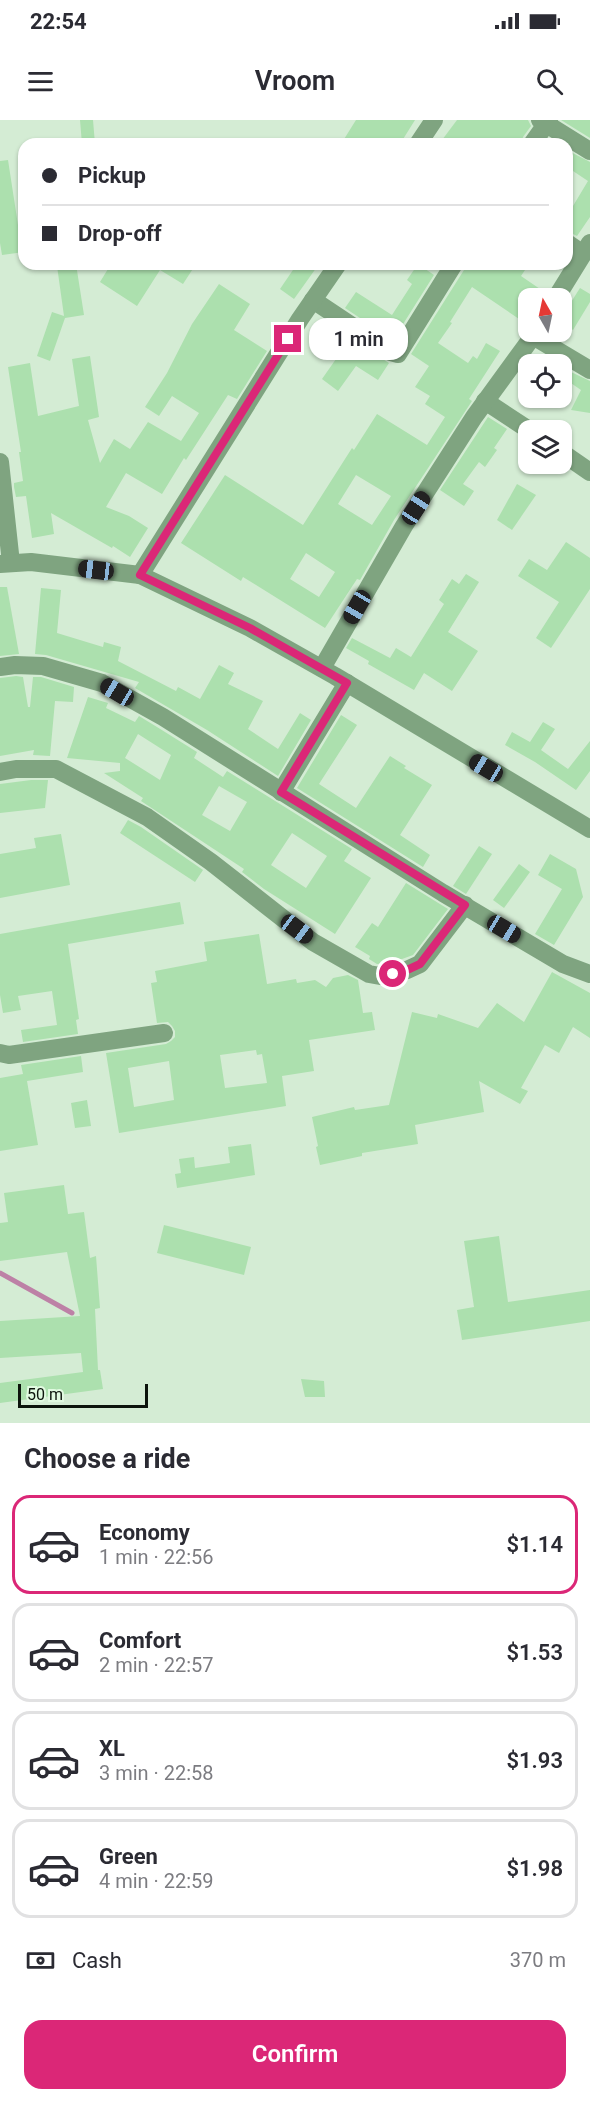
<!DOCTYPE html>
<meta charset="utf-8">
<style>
body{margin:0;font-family:Roboto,sans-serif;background:#f7f7f7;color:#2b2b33;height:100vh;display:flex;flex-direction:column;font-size:22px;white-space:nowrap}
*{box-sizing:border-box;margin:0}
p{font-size:20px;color:#7c7c81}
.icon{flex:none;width:33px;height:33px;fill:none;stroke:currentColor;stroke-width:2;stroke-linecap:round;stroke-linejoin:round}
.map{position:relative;height:1303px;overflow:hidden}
.details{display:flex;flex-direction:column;background:#fff;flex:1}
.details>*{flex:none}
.top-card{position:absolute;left:18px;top:18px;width:555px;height:132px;border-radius:18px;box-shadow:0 2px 4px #0004;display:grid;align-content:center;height:132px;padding:0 24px;background:#fff}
.needle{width:39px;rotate:351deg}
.tools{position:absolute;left:518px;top:168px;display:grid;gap:12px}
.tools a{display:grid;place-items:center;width:54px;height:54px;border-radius:12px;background:#fff;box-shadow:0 2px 4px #0004;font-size:30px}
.scale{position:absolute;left:18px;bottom:15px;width:130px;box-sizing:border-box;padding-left:6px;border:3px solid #0c140c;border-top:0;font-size:16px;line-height:21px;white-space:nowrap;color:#0c140c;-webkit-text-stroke:4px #e1fae1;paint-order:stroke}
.end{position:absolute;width:27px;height:27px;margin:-14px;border:8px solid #db2777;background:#fff;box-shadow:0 0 0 3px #fff}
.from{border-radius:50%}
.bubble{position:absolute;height:42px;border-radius:18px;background:#fff;box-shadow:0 2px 4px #0004;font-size:20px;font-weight:600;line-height:42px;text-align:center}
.car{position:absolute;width:18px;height:36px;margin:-18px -9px;border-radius:8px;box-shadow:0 0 4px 2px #0007;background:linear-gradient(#222 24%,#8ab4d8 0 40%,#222 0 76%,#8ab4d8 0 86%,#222 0)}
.top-card b{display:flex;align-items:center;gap:21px;height:57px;font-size:22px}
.top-card b+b{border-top:2px solid #e1e1e2}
.top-card i{width:15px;height:15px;background:#2b2b33}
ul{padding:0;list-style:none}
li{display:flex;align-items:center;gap:18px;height:99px;margin:0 12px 9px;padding:0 12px;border:3px solid #e1e1e2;border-radius:18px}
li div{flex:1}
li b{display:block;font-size:22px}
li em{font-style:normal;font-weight:600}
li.selected{border-color:#db2777}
li>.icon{width:54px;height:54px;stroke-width:1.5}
h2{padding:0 24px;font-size:27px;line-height:72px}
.pay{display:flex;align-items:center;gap:15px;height:66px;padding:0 24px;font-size:22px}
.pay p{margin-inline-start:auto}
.button{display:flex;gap:12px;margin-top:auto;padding:12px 24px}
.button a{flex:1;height:69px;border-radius:18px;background:#db2777;color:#fff;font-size:24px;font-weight:600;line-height:69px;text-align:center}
.status{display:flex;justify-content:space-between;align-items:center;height:42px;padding:0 30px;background:#fff;direction:ltr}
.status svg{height:16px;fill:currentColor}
header{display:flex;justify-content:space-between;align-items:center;height:78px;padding:0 24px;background:#fff;font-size:27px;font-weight:600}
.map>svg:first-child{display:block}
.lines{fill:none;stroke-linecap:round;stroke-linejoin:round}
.stream{stroke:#bd81a6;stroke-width:5}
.building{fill:#ace0ae;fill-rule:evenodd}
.minor{stroke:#7fa480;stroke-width:18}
.route{stroke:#db2777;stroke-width:8}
</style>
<div class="status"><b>22:54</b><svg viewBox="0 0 49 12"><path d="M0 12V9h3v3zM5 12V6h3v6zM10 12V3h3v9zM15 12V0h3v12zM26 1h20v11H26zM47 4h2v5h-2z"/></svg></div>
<header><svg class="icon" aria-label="menu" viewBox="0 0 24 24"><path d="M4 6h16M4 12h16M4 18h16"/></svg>Vroom<svg class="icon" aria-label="search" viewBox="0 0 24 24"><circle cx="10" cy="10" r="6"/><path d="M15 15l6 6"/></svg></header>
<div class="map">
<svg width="590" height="1303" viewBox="0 0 590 1303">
<rect width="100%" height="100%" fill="#d4ecd4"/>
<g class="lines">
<path class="stream" d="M0,1153L72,1193"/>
</g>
<g class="building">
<path d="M80,0H93L95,24H82Z"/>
<path d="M356,0H415L400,24H341Z"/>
<path d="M457,0H528L531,6L523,17L521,24H439Z"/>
<path d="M561,0H590V18Z"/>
<path d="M567,30L590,42V97L577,116L567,111V82L573,86L588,61L567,47Z"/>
<path d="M8,40L20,118H24V132L2,135L0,123V41Z"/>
<path d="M67,144H76L84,195L65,198L50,241L37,236L52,192L64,196L57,146Z"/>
<path d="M111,144H196L183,164L160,150L137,186L100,162Z"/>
<path d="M297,144H319L294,179L280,169Z"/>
<path d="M418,144L434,155L393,220L345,188L356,172L392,195L412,164L407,160Z"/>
<path d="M465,144H529L521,156L540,169L533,178H528V186L519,199L472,167L450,202L452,203L438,223L468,243L473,236L477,239L486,223L500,231L469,279L472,281L394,400L360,460L357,459L325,508L243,457L241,461L181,423L225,355L303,405L352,328L354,330L377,294L427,325L445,297L425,284L430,276L415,267L429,246L411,234L464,150ZM356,355L391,376L372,405L338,384ZM306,433L335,452L319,477L290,459Z"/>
<path d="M219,164L250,184L234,210L267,231L237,279L228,275L186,340L184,338L162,374L126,353L106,387L129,396L148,408L130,437L113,426L112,428L51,393L54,414L32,418L26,376L16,377L14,367V363L23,361L19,332H21L8,247L30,243L38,296L79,286L72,239L90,236L99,297L88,300L100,343L114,319L130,329L148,302L181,321L199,293L172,276L159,296L145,287L167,253L192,204Z"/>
<path d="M580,168L590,174V182L573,210L561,202V198Z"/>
<path d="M330,205L389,243L378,260L356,246L338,271L322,259L343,229L322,216Z"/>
<path d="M571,252L590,261V293L571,290L581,270L565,259Z"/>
<path d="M488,297L507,309L494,328L497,330L485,347L479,342L463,364L474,371L464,386L440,370Z"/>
<path d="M517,364L536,375L512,410L497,400Z"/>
<path d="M566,422L590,438V469L551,528L536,518L559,482L518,456L529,439L547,450Z"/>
<path d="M466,454L479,462L448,512L478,531L452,571L424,553L414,570L368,544L369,541L346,528L352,518L390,538L396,528L411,537L444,484L439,480L452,459L459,464Z"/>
<path d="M0,467H7L19,534L0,536Z"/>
<path d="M41,468L61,470L57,513L103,527L104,522L121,527L118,541L176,571L178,567L200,579L219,545L234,553L228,564L263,581L248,609L278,629L300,593L311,600L278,656L207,610L135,568L139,562L46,535L35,534Z"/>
<path d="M16,556L23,557L28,587H30L33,557H41L74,567L73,582L55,581L50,636L33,635L34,630L0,636V558Z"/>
<path d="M88,577L108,583L106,588L135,602L139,596L157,607L197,632L194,638L223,657L227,651L352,729L344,741L371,758L335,814L264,769L242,752L244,749L141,681L143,678L104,653L120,651V643L67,638ZM138,614L171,635L160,660L125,638ZM219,666L247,682L230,711L202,695ZM292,713L327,736L306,768L271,745Z"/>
<path d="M341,595L357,605L319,664L356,688L390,636L406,646L404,648L432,665L400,715L430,735L423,747L297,668Z"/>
<path d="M543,602L555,609L541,630L568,649L590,621V651L576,670L535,642L505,625L512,612L530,622Z"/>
<path d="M31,660H48L45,688L0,693V664Z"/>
<path d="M128,700L141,707L203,750L195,762L120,713Z"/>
<path d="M61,714L70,765L0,778V734L36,728L34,718Z"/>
<path d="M479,726L492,734L466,774L453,766Z"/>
<path d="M550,734L576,749L583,777L554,825L535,814L562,769L538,755Z"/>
<path d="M519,744L530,752L504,788L493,780Z"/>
<path d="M406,763L448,789L413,835L391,843L377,844L369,839L370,836L355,827L372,803L378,807Z"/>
<path d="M180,782L184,804L68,824L79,899L76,900L78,914L23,922L21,910L57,905L52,871L18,876L21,890L3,893L0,875V814Z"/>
<path d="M259,814L267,864L296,859L297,863L315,860L326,867L333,858L348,855L358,860L363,893L372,892L375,910L309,920L314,951L282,956L286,986L119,1013L106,933L166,924L171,921L175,917V911L172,906L168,902L157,903L151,863L157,862L155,851L207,841L204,822ZM256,930L257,935L262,934L267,963L225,968L220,935ZM169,941L174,980L134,987L128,948Z"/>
<path d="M552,852L590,873V918L573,907L559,933L545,925L521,968L528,971L520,984L479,961L484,992L415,1005L418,1024L362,1033V1036L320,1045L316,1027L318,1026L312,997L354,987L355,990L389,985L412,892L437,898L438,894L478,908L497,883L524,902Z"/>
<path d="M81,936L83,952L27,961L38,1025L0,1031V958L23,954L21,945Z"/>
<path d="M87,980L91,1006L75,1008L71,983Z"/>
<path d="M251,1024L255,1055L177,1068L175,1054L181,1053L179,1039L194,1037L195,1048L230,1043L228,1027Z"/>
<path d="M64,1065L68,1094L84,1092L90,1138L96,1136L100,1188L95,1189L98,1250H100L103,1269L0,1283V1263L83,1252L81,1233L0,1238V1201L80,1196L67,1132L0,1141V1103L8,1102L4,1073Z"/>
<path d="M164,1105L251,1127L244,1155L157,1133Z"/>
<path d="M499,1116L508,1182L590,1170V1201L462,1220L457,1190L474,1187L464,1121Z"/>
<path d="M301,1259L324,1261L325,1277H305Z"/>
</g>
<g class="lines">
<g class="minor">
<path d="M540,0L590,31"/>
<path d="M418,24L434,0"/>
<path d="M532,24L549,0"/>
<path d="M567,123L583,134"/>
<path d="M556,178L590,123"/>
<path d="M313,180L391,232L398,234L454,144"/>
<path d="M533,216L590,250"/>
<path d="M485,281L529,310"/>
<path d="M561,332L590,352"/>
<path d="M0,342L11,443"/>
<path d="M0,444L31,442L140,455L250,508L335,556L590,709"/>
<path d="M140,455L300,199L338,144"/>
<path d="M0,547L15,545L43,546L102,563L163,597L443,773L563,844L590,854"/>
<path d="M322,548L404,406L474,297L536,212"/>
<path d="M0,652L16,649H56L147,697L211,742L313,822L369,854L380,856L393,854L407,850L420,844L465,785"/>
<path d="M281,672L347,563"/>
<path d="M0,933L9,935L164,913"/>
</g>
</g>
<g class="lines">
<path class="route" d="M288,219L140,455L250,508L347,563L281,672L465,785L420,844L407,850L393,854"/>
</g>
</svg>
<div class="tools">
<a><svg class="needle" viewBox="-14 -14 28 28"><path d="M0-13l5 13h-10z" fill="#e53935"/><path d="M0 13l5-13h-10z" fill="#7c7c81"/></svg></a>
<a><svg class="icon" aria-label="locate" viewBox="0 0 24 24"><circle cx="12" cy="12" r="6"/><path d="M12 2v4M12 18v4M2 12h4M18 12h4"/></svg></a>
<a><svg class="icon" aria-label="layers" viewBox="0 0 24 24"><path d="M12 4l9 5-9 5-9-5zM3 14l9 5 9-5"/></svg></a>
</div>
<div class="scale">50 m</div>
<i class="end from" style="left:393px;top:854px"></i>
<i class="end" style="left:288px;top:219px"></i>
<div class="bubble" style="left:309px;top:198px;width:99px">1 min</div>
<i class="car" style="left:416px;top:388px;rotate:33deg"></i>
<i class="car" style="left:96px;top:450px;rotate:277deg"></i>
<i class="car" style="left:357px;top:487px;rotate:210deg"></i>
<i class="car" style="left:117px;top:572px;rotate:301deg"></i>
<i class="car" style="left:486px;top:648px;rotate:301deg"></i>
<i class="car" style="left:297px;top:809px;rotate:127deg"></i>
<i class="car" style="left:504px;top:809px;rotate:121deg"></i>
<div class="top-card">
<b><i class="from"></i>Pickup</b>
<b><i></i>Drop-off</b>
</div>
</div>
<section class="details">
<h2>Choose a ride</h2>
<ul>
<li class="selected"><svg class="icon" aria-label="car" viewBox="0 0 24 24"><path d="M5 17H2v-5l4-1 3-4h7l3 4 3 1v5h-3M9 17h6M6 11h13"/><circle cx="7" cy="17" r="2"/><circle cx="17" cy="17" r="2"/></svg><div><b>Economy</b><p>1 min · 22:56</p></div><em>$1.14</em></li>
<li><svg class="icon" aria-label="car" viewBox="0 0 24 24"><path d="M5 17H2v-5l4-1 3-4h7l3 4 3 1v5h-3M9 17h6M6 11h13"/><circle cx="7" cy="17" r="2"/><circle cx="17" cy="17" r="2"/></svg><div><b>Comfort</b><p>2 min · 22:57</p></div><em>$1.53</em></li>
<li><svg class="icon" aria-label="car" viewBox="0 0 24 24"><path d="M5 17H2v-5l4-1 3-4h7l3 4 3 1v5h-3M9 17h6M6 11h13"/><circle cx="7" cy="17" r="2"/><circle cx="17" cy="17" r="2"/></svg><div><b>XL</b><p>3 min · 22:58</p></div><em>$1.93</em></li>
<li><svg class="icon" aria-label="car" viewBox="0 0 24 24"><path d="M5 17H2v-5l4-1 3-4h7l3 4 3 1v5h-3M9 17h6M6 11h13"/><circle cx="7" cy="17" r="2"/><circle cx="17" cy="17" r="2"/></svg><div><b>Green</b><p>4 min · 22:59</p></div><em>$1.98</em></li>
</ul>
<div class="pay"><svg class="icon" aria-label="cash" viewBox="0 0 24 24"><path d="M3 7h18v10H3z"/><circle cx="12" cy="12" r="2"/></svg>Cash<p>370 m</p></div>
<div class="button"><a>Confirm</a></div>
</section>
